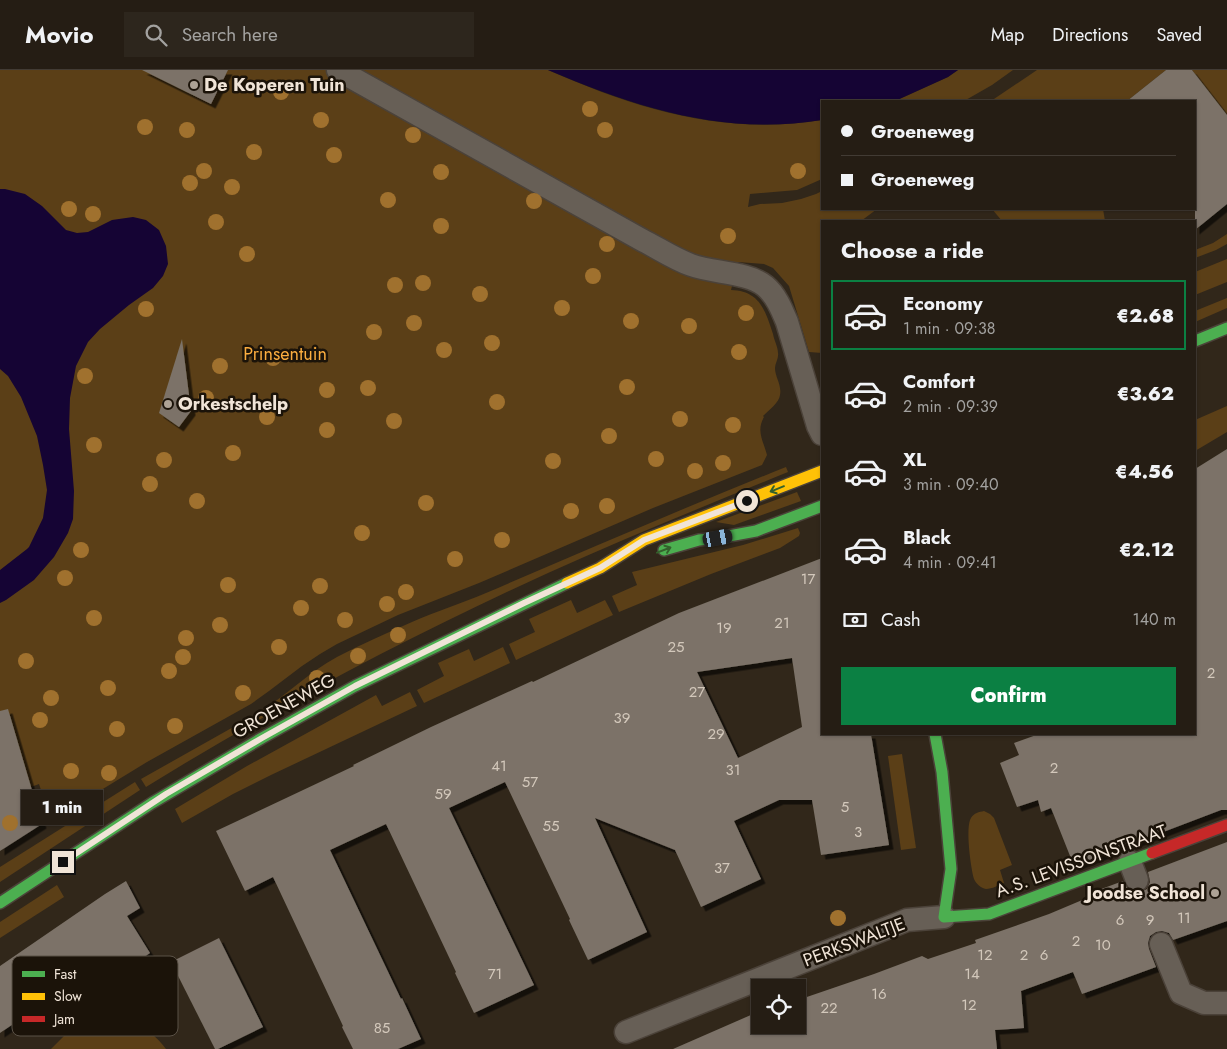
<!DOCTYPE html>
<meta charset="utf-8">
<style>
body{margin:0;font-family:Jost,sans-serif;background:#2d261d;color:#f1f3f6;height:100vh;display:flex;flex-direction:column;font-size:19px;white-space:nowrap}
*{box-sizing:border-box;margin:0}
p{font-size:16px;color:#a3a2a0}
.icon{flex:none;width:28px;height:28px;fill:none;stroke:currentColor;stroke-width:2;stroke-linecap:round;stroke-linejoin:round}
.map{position:relative;flex:1;overflow:hidden}
.side{position:absolute;left:821px;top:150px;width:375px;height:515px;display:flex;flex-direction:column;background:#251d14;border-radius:0px;box-shadow:0 1px 4px #0004,0 0 0 1px #423b34}
.side>*{flex:none}
.guide{position:absolute;left:821px;top:30px;width:375px;height:110px;border-radius:0px;box-shadow:0 1px 4px #0004,0 0 0 1px #423b34;display:grid;align-content:center;height:110px;padding:0 20px;background:#251d14}
.tools{position:absolute;left:751px;top:909px;display:grid;gap:10px}
.tools a{display:grid;place-items:center;width:55px;height:55px;border-radius:0px;background:#251d14;box-shadow:0 1px 4px #0004,0 0 0 1px #423b34;font-size:25px}
.end{position:absolute;width:22px;height:22px;margin:-11px;border:6px solid #f0e4d7;background:#111;box-shadow:0 0 0 2px #111}
.from{border-radius:50%}
.bubble{position:absolute;height:35px;border-radius:0px;background:#251d14;box-shadow:0 1px 4px #0004,0 0 0 1px #423b34;font-size:16px;font-weight:800;line-height:35px;text-align:center}
.car{position:absolute;width:15px;height:30px;margin:-15px -8px;border-radius:6px;box-shadow:0 0 4px 1px #0007;background:linear-gradient(#222 24%,#8ab4d8 0 40%,#222 0 76%,#8ab4d8 0 86%,#222 0)}
.guide b{display:flex;align-items:center;gap:18px;height:48px;font-size:19px}
.guide b+b{border-top:1px solid #423b34}
.guide i{width:12px;height:12px;background:#f1f3f6}
ul{padding:0;list-style:none}
li{display:flex;align-items:center;gap:15px;height:70px;margin:0 10px 8px;padding:0 10px;border:2px solid transparent;border-radius:0px}
li div{flex:1}
li b{display:block;font-size:19px}
li em{font-style:normal;font-weight:800}
li.on{border-color:#0b8043}
li>.icon{width:45px;height:45px;stroke-width:1.5}
h2{padding:0 20px;font-size:22px;line-height:60px}
.pay{display:flex;align-items:center;gap:12px;height:55px;padding:0 20px;font-size:19px}
.pay p{margin-inline-start:auto}
.primary-button{display:flex;gap:10px;margin-top:auto;padding:10px 20px}
.primary-button a{flex:1;height:58px;border-radius:0px;background:#0b8043;color:#fff;font-size:20px;font-weight:800;line-height:58px;text-align:center}
header{display:flex;align-items:center;gap:30px;box-sizing:border-box;height:70px;padding:0 25px;background:#251d14;border-bottom:1px solid #423b34}
header strong{font-size:24px}
nav{display:flex;gap:28px;margin-inline-start:auto;font-size:18px}
.search{width:350px;height:45px;background:#2d261d;display:flex;align-items:center;gap:12px;box-sizing:border-box;padding:0 18px;border-radius:0px;color:#a3a2a0;font-size:19px}
.map>svg:first-child{display:block}
.green{fill:#5b3f17}
.water{fill:#150434}
.building{fill:#7b7267;fill-rule:evenodd;filter:url(#shadow)}
.lines{fill:none;stroke-linecap:round;stroke-linejoin:round}
.lane-casing{stroke:#4b4239;stroke-width:25}
.fast-casing{stroke:#4b4239;stroke-width:14}
.slow-casing{stroke:#4b4239;stroke-width:14}
.jam-casing{stroke:#4b4239;stroke-width:14}
.lane{stroke:#675f56;stroke-width:22}
.fast{stroke:#4caf50;stroke-width:11}
.slow{stroke:#ffc107;stroke-width:11}
.jam{stroke:#c62828;stroke-width:11}
.tree{fill:#a0712e}
.oneway{stroke:#34612c}
.route{stroke:#f0e4d7;stroke-width:6}
.poi-dot{fill:#ada295;stroke:#1b1309;stroke-width:2}
.labels{text-anchor:middle;dominant-baseline:central;stroke-width:5;stroke-linejoin:round;paint-order:stroke}
.number-label{font-size:15px;fill:#d3c8bb}
.poi-label{font-size:18px;font-weight:bold;fill:#f0e4d7;stroke:#1b1309;text-anchor:start}
.park-label{font-size:18px;fill:#fbad3f;stroke:#1b1309}
.street-label{font-size:18px;fill:#f0e4d7;stroke:#1b1309}
.key{fill:#1b1309;stroke:#5b5247;stroke-width:1}
.key-label{font-size:14px;fill:#f0e4d7}
</style>
<header>
<strong>Movio</strong>
<div class="search"><svg class="icon" aria-label="search" viewBox="0 0 24 24"><circle cx="10" cy="10" r="6"/><path d="M15 15l6 6"/></svg>Search here</div>
<nav><a>Map</a><a>Directions</a><a>Saved</a></nav>
</header>
<div class="map">
<svg width="1227" height="979" viewBox="0 0 1227 979">
<defs>
<filter id="shadow"><feDropShadow dx="4.5" dy="4.5" stdDeviation="0" flood-color="#0009"/></filter>
</defs>
<rect width="100%" height="100%" fill="#31271a"/>
<g class="green">
<path d="M0,0H548C637,39 724,66 822,50V109L797,120L750,124L748,137L760,134L782,133L801,129L816,124L822,121V139H877L861,151H822V283L809,282L789,216L773,198L764,194L738,192L731,220C760,221 765,240 773,264C774,270 778,277 778,283C779,288 775,293 775,298C775,307 782,315 780,325C779,333 769,340 763,346L764,347C756,361 763,370 767,385L762,395L653,438L479,513L398,545L337,574L320,584L302,596L269,621L251,634L147,692L57,747L55,746L42,754L34,727L42,723L39,714L31,717L0,669Z"/>
<path d="M958,0H1013L992,15L964,31H895L948,7Z"/>
<path d="M1037,0H1166L1127,31H991Z"/>
<path d="M1192,0H1227V45Z"/>
<path d="M992,139H1103L1105,151H1002Z"/>
<path d="M1227,164V174L1216,180L1195,188V180L1213,173Z"/>
<path d="M1227,189V212L1195,225V202Z"/>
<path d="M1227,228V238L1195,252V241Z"/>
<path d="M1227,336V362L1195,381V350Z"/>
<path d="M786,397L788,402C708,435 627,467 548,503C410,566 275,637 146,717L141,709L260,642C287,625 309,602 337,587C362,574 387,563 412,552C437,541 462,533 486,523C586,480 686,437 786,397Z"/>
<path d="M797,422L801,431L734,455L716,452Z"/>
<path d="M798,458L800,463L799,466L780,478L711,504L619,542L612,526L637,515L632,502L743,475Z"/>
<path d="M571,530L577,543L605,530L613,545L516,590L509,574L535,562L529,549Z"/>
<path d="M503,577L510,593L424,633L417,620L444,606L438,593L469,579L474,591Z"/>
<path d="M410,622L417,636L271,705L233,724L182,753L175,739L247,696L376,625L382,636Z"/>
<path d="M902,684L916,778L901,780L888,686Z"/>
<path d="M135,712L140,720L0,812V797Z"/>
<path d="M984,741L990,744L994,748L1012,795L1000,800L1004,813C999,815 992,819 986,819C981,818 976,814 974,809C971,799 965,757 971,748C974,743 979,742 984,741Z"/>
<path d="M57,815L64,827L0,868V852Z"/>
<path d="M104,950C131,952 149,956 166,979H51L66,964L84,954Z"/>
</g>
<g class="water">
<path d="M548,0H958L948,7L895,31H822V50C725,66 637,38 548,0Z"/>
<path d="M0,119H5L25,124L42,136L66,160L77,163L88,162L112,150L133,147L146,150L159,160L166,176L168,194L163,206L153,218L129,235L100,259L88,272L76,296L70,328L69,359L74,421L73,449L68,463L54,487L34,510L6,530L0,533V500L27,479L29,477L43,448L47,420L43,395L37,366L21,327L8,306L0,299Z"/>
</g>
<g class="building">
<path d="M142,0H228L211,34Z"/>
<path d="M1166,0H1192L1227,45V134L1195,160V31H1127Z"/>
<path d="M182,269L191,341L179,357L159,343Z"/>
<path d="M1227,379V740H1221L1074,796L1051,738L1041,742L1038,730L1017,737L1000,693L1019,685L1014,673L1039,664H1195V399Z"/>
<path d="M822,488V664H871L889,775L821,785L812,730H779L734,751L761,809L701,837L675,780L595,748L647,862L588,890L569,850L570,849L505,712L449,738L534,915L474,943L455,903L456,902L386,754L330,780L401,929L402,928L421,969L398,979H353L342,957L343,956L273,807L245,821L216,761L354,696L353,695L431,657L532,611L533,612L679,543ZM792,588L802,657L738,688L697,602Z"/>
<path d="M8,639L42,754L0,781V641Z"/>
<path d="M1227,772V851L1173,870L1169,863L1162,861L1156,862L1150,866L1148,873L1149,879L1156,897L1082,924L1073,902L1021,921L1024,958L995,960L997,979H673L760,941V955H798V930L874,904L922,886L928,889L976,873L975,870L1049,844L1087,828L1085,825L1123,811L1129,820L1135,823L1141,822L1147,819L1150,812L1148,802Z"/>
<path d="M126,811L140,838L127,846L150,883L122,902L112,887L0,963V896L105,824Z"/>
<path d="M219,868L263,957L218,979H215L171,892Z"/>
</g>
<g class="lines">
<g class="lane-casing">
<g id="lane">
<path d="M338,0L642,170C658,178 674,189 691,195C713,203 748,202 765,216C776,225 782,240 787,252L818,356L822,364"/>
<path d="M1130,792L1137,810"/>
<path d="M1161,874L1181,923L1204,933H1227"/>
<path d="M626,962L907,850L944,847"/>
</g>
</g>
<g class="fast-casing">
<g id="fast">
<path d="M1195,271L1227,258"/>
<path d="M664,480L699,470L718,468L756,461L822,436"/>
<path d="M935,664L942,702L951,799L944,847L989,844L1152,783"/>
<path d="M0,833L152,733L262,668L355,616L567,513"/>
</g>
</g>
<g class="slow-casing">
<path id="slow" d="M567,513L600,498L644,470L822,401"/>
</g>
<g class="jam-casing">
<path id="jam" d="M1152,783L1227,755"/>
</g>
<use href="#lane" class="lane"/>
<use href="#fast" class="fast"/>
<use href="#slow" class="slow"/>
<use href="#jam" class="jam"/>
</g>
<g class="tree">
<circle cx="281" cy="22" r="8"/>
<circle cx="590" cy="39" r="8"/>
<circle cx="321" cy="50" r="8"/>
<circle cx="145" cy="57" r="8"/>
<circle cx="187" cy="60" r="8"/>
<circle cx="605" cy="60" r="8"/>
<circle cx="413" cy="65" r="8"/>
<circle cx="254" cy="82" r="8"/>
<circle cx="334" cy="85" r="8"/>
<circle cx="204" cy="101" r="8"/>
<circle cx="798" cy="101" r="8"/>
<circle cx="441" cy="102" r="8"/>
<circle cx="190" cy="113" r="8"/>
<circle cx="232" cy="117" r="8"/>
<circle cx="388" cy="130" r="8"/>
<circle cx="534" cy="131" r="8"/>
<circle cx="69" cy="139" r="8"/>
<circle cx="93" cy="144" r="8"/>
<circle cx="216" cy="152" r="8"/>
<circle cx="441" cy="156" r="8"/>
<circle cx="728" cy="166" r="8"/>
<circle cx="607" cy="174" r="8"/>
<circle cx="247" cy="184" r="8"/>
<circle cx="593" cy="206" r="8"/>
<circle cx="423" cy="213" r="8"/>
<circle cx="395" cy="215" r="8"/>
<circle cx="480" cy="224" r="8"/>
<circle cx="562" cy="238" r="8"/>
<circle cx="146" cy="239" r="8"/>
<circle cx="746" cy="243" r="8"/>
<circle cx="631" cy="251" r="8"/>
<circle cx="414" cy="253" r="8"/>
<circle cx="689" cy="256" r="8"/>
<circle cx="374" cy="262" r="8"/>
<circle cx="492" cy="273" r="8"/>
<circle cx="444" cy="280" r="8"/>
<circle cx="739" cy="282" r="8"/>
<circle cx="273" cy="288" r="8"/>
<circle cx="220" cy="296" r="8"/>
<circle cx="85" cy="306" r="8"/>
<circle cx="627" cy="317" r="8"/>
<circle cx="368" cy="318" r="8"/>
<circle cx="327" cy="320" r="8"/>
<circle cx="206" cy="328" r="8"/>
<circle cx="497" cy="332" r="8"/>
<circle cx="267" cy="347" r="8"/>
<circle cx="680" cy="349" r="8"/>
<circle cx="394" cy="351" r="8"/>
<circle cx="733" cy="355" r="8"/>
<circle cx="327" cy="360" r="8"/>
<circle cx="609" cy="366" r="8"/>
<circle cx="94" cy="375" r="8"/>
<circle cx="233" cy="383" r="8"/>
<circle cx="656" cy="389" r="8"/>
<circle cx="164" cy="390" r="8"/>
<circle cx="553" cy="391" r="8"/>
<circle cx="723" cy="393" r="8"/>
<circle cx="695" cy="401" r="8"/>
<circle cx="150" cy="414" r="8"/>
<circle cx="197" cy="431" r="8"/>
<circle cx="426" cy="433" r="8"/>
<circle cx="607" cy="436" r="8"/>
<circle cx="571" cy="441" r="8"/>
<circle cx="362" cy="463" r="8"/>
<circle cx="502" cy="470" r="8"/>
<circle cx="81" cy="480" r="8"/>
<circle cx="455" cy="489" r="8"/>
<circle cx="65" cy="508" r="8"/>
<circle cx="228" cy="515" r="8"/>
<circle cx="320" cy="516" r="8"/>
<circle cx="406" cy="522" r="8"/>
<circle cx="387" cy="534" r="8"/>
<circle cx="301" cy="538" r="8"/>
<circle cx="94" cy="548" r="8"/>
<circle cx="345" cy="550" r="8"/>
<circle cx="220" cy="555" r="8"/>
<circle cx="398" cy="565" r="8"/>
<circle cx="186" cy="568" r="8"/>
<circle cx="279" cy="577" r="8"/>
<circle cx="358" cy="586" r="8"/>
<circle cx="183" cy="587" r="8"/>
<circle cx="26" cy="591" r="8"/>
<circle cx="169" cy="601" r="8"/>
<circle cx="317" cy="608" r="8"/>
<circle cx="108" cy="618" r="8"/>
<circle cx="243" cy="623" r="8"/>
<circle cx="51" cy="628" r="8"/>
<circle cx="40" cy="650" r="8"/>
<circle cx="175" cy="656" r="8"/>
<circle cx="117" cy="659" r="8"/>
<circle cx="71" cy="701" r="8"/>
<circle cx="109" cy="703" r="8"/>
<circle cx="10" cy="753" r="8"/>
<circle cx="838" cy="848" r="8"/>
</g>
<defs><path id="oneway-shaft" d="M-6 0H5M1.5-3L5.5 0L1.5 3" fill="none" stroke-width="1.6" stroke-linecap="round" stroke-linejoin="round" transform="scale(1.25)"/></defs>
<g class="oneway">
<use href="#oneway-shaft" transform="translate(777 419) rotate(158)"/>
<use href="#oneway-shaft" transform="translate(664 480) rotate(-21)"/>
</g>
<g class="lines">
<path class="route" d="M63,792L166,724L262,668L355,616L524,533L600,498L644,470L747,431"/>
</g>
<g class="poi-dot">
<circle cx="194" cy="15" r="5"/>
<circle cx="168" cy="334" r="5"/>
<circle cx="1215" cy="823" r="5"/>
</g>
<g class="labels">
<g class="number-label">
<text x="808" y="509">17</text>
<text x="782" y="553">21</text>
<text x="724" y="558">19</text>
<text x="676" y="577">25</text>
<text x="1211" y="603">2</text>
<text x="697" y="622">27</text>
<text x="622" y="648">39</text>
<text x="716" y="664">29</text>
<text x="499" y="696">41</text>
<text x="1054" y="698">2</text>
<text x="733" y="700">31</text>
<text x="530" y="712">57</text>
<text x="443" y="724">59</text>
<text x="845" y="737">5</text>
<text x="551" y="756">55</text>
<text x="858" y="762">3</text>
<text x="722" y="798">37</text>
<text x="1184" y="848">11</text>
<text x="1120" y="850">6</text>
<text x="1150" y="850">9</text>
<text x="1076" y="871">2</text>
<text x="1103" y="875">10</text>
<text x="985" y="885">12</text>
<text x="1024" y="885">2</text>
<text x="1044" y="885">6</text>
<text x="495" y="904">71</text>
<text x="972" y="904">14</text>
<text x="879" y="924">16</text>
<text x="969" y="935">12</text>
<text x="829" y="938">22</text>
<text x="382" y="958">85</text>
</g>
<g class="poi-label">
<text x="204" y="15">De Koperen Tuin</text>
<text x="178" y="334">Orkestschelp</text>
<text x="1205" y="823" text-anchor="end">Joodse School</text>
</g>
<g class="park-label">
<text x="285" y="284">Prinsentuin</text>
</g>
<g class="street-label">
<text transform="translate(284 636) rotate(-29)">GROENEWEG</text>
<text transform="translate(1081 791) rotate(-20)">A.S. LEVISSONSTRAAT</text>
<text transform="translate(854 872) rotate(-21)">PERKSWALTJE</text>
</g>
</g>
<rect x="12" y="886" width="166" height="80" rx="8" class="key"/>
<rect x="22" y="901" width="23" height="6" fill="#4caf50"/>
<rect x="22" y="923" width="23" height="7" fill="#ffc107"/>
<rect x="22" y="946" width="23" height="6" fill="#c62828"/>
<g class="key-label">
<text x="54" y="909">Fast</text>
<text x="54" y="931">Slow</text>
<text x="54" y="954">Jam</text>
</g>
</svg>
<div class="tools">
<a><svg class="icon" aria-label="locate" viewBox="0 0 24 24"><circle cx="12" cy="12" r="6"/><path d="M12 2v4M12 18v4M2 12h4M18 12h4"/></svg></a>
</div>
<i class="end from" style="left:747px;top:431px"></i>
<i class="end" style="left:63px;top:792px"></i>
<div class="bubble" style="left:21px;top:720px;width:82px">1 min</div>
<i class="car" style="left:718px;top:468px;rotate:80deg"></i>
<div class="guide">
<b><i class="from"></i>Groeneweg</b>
<b><i></i>Groeneweg</b>
</div>
<section class="side">
<h2>Choose a ride</h2>
<ul>
<li class="on"><svg class="icon" aria-label="car" viewBox="0 0 24 24"><path d="M5 17H2v-5l4-1 3-4h7l3 4 3 1v5h-3M9 17h6M6 11h13"/><circle cx="7" cy="17" r="2"/><circle cx="17" cy="17" r="2"/></svg><div><b>Economy</b><p>1 min · 09:38</p></div><em>€2.68</em></li>
<li><svg class="icon" aria-label="car" viewBox="0 0 24 24"><path d="M5 17H2v-5l4-1 3-4h7l3 4 3 1v5h-3M9 17h6M6 11h13"/><circle cx="7" cy="17" r="2"/><circle cx="17" cy="17" r="2"/></svg><div><b>Comfort</b><p>2 min · 09:39</p></div><em>€3.62</em></li>
<li><svg class="icon" aria-label="car" viewBox="0 0 24 24"><path d="M5 17H2v-5l4-1 3-4h7l3 4 3 1v5h-3M9 17h6M6 11h13"/><circle cx="7" cy="17" r="2"/><circle cx="17" cy="17" r="2"/></svg><div><b>XL</b><p>3 min · 09:40</p></div><em>€4.56</em></li>
<li><svg class="icon" aria-label="car" viewBox="0 0 24 24"><path d="M5 17H2v-5l4-1 3-4h7l3 4 3 1v5h-3M9 17h6M6 11h13"/><circle cx="7" cy="17" r="2"/><circle cx="17" cy="17" r="2"/></svg><div><b>Black</b><p>4 min · 09:41</p></div><em>€2.12</em></li>
</ul>
<div class="pay"><svg class="icon" aria-label="cash" viewBox="0 0 24 24"><path d="M3 7h18v10H3z"/><circle cx="12" cy="12" r="2"/></svg>Cash<p>140 m</p></div>
<div class="primary-button"><a>Confirm</a></div>
</section>
</div>
